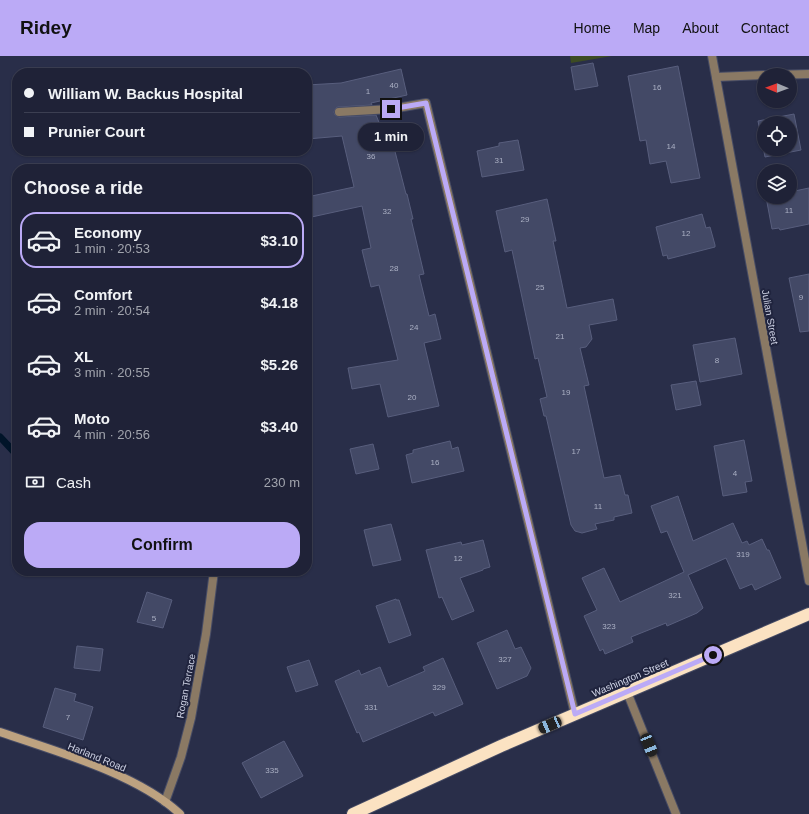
<!DOCTYPE html>
<meta charset="utf-8">
<style>
body{margin:0;font-family:Arial,sans-serif;background:#2c2f42;color:#f1f3f6;height:100vh;display:flex;flex-direction:column;font-size:15px;white-space:nowrap}
*{box-sizing:border-box;margin:0}
p{font-size:13px;color:#a1a4ad}
.icon{flex:none;width:22px;height:22px;fill:none;stroke:currentColor;stroke-width:2;stroke-linecap:round;stroke-linejoin:round}
.map{position:relative;flex:1;overflow:hidden}
.drawer{position:absolute;left:12px;top:108px;width:300px;height:412px;display:flex;flex-direction:column;background:#1f2237;border-radius:16px;box-shadow:0 1px 3px #0004,0 0 0 1px #3c3f52}
.drawer>*{flex:none}
.banner{position:absolute;left:12px;top:12px;width:300px;height:88px;border-radius:16px;box-shadow:0 1px 3px #0004,0 0 0 1px #3c3f52;display:grid;align-content:center;height:88px;padding:0 12px;background:#1f2237}
.needle{width:26px;rotate:271deg}
.buttons{position:absolute;left:757px;top:12px;display:grid;gap:8px}
.buttons a{display:grid;place-items:center;width:40px;height:40px;border-radius:50%;background:#1f2237;box-shadow:0 1px 3px #0004,0 0 0 1px #3c3f52;font-size:20px}
.end{position:absolute;width:18px;height:18px;margin:-9px;border:5px solid #bbaaf6;background:#111;box-shadow:0 0 0 2px #111}
.from{border-radius:50%}
.bubble{position:absolute;height:28px;border-radius:14px;background:#1f2237;box-shadow:0 1px 3px #0004,0 0 0 1px #3c3f52;font-size:13px;font-weight:600;line-height:28px;text-align:center}
.car{position:absolute;width:12px;height:24px;margin:-12px -6px;border-radius:5px;box-shadow:0 0 3px 1px #0007;background:linear-gradient(#222 24%,#8ab4d8 0 40%,#222 0 76%,#8ab4d8 0 86%,#222 0)}
.banner b{display:flex;align-items:center;gap:14px;height:38px;font-size:15px}
.banner b+b{border-top:1px solid #3c3f52}
.banner i{width:10px;height:10px;background:#f1f3f6}
ul{padding:0;list-style:none}
li{display:flex;align-items:center;gap:12px;height:56px;margin:0 8px 6px;padding:0 4px;border:2px solid transparent;border-radius:16px}
li div{flex:1}
li b{display:block;font-size:15px}
li em{font-style:normal;font-weight:600}
li.current{border-color:#bbaaf6}
li>.icon{width:36px;height:36px;stroke-width:1.5}
h2{padding:0 12px;font-size:18px;line-height:48px}
.pay{display:flex;align-items:center;gap:10px;height:44px;padding:0 12px;font-size:15px}
.pay p{margin-inline-start:auto}
.primary-button{display:flex;gap:8px;margin-top:auto;padding:8px 12px}
.primary-button a{flex:1;height:46px;border-radius:16px;background:#bbaaf6;color:#111;font-size:16px;font-weight:600;line-height:46px;text-align:center}
header{display:flex;align-items:center;gap:24px;box-sizing:border-box;height:56px;padding:0 20px;background:#bbaaf6;color:#111}
header strong{font-size:19px}
nav{display:flex;gap:22px;margin-inline-start:auto;font-size:14px}
.map>svg:first-child{display:block}
.green{fill:#3d4c23}
.lines{fill:none;stroke-linecap:round;stroke-linejoin:round}
.stream{stroke:#011429;stroke-width:7}
.building{fill:#434966;stroke:#585e7d;fill-rule:evenodd}
.lane-casing{stroke:#474c65;stroke-width:10}
.street-casing{stroke:#474c65;stroke-width:10}
.secondary-casing{stroke:#474c65;stroke-width:10}
.highway-casing{stroke:#474c65;stroke-width:14}
.lane{stroke:#8a7964;stroke-width:8}
.street{stroke:#8a7964;stroke-width:8}
.secondary{stroke:#bda280;stroke-width:8}
.highway{stroke:#fbe2c2;stroke-width:12}
.route{stroke:#bbaaf6;stroke-width:5}
.labels{text-anchor:middle;dominant-baseline:central;stroke-width:4;stroke-linejoin:round;paint-order:stroke}
.number-label{font-size:8px;fill:#abb0c4}
.street-label{font-size:10px;fill:#ced2e4;stroke:#20243e}
</style>
<header>
<strong>Ridey</strong>
<nav><a>Home</a><a>Map</a><a>About</a><a>Contact</a></nav>
</header>
<div class="map">
<svg width="809" height="758" viewBox="0 0 809 758">
<rect width="100%" height="100%" fill="#292e49"/>
<path class="green" d="M570,0H612L571,7Z"/>
<g class="lines">
<path class="stream" d="M0,381L17,399"/>
</g>
<g class="building">
<path d="M593,7L598,30L575,34L571,11Z"/>
<path d="M678,10L700,122L671,127L666,105L650,108L646,84L640,85L628,20Z"/>
<path d="M401,13L407,39L371,47L372,49L338,51L336,52L334,56L335,59L339,61L376,59L385,81L391,80L406,138H407L413,163H411L424,218L419,219L429,260L435,258L441,283L424,287L439,350L388,361L380,328L352,333L348,312L398,304L379,229L371,231L362,194L371,192L362,150L307,162V141L354,131L342,80L307,83V29L341,27Z"/>
<path d="M794,58L801,94L765,101L758,65ZM764,67H790V93H764Z"/>
<path d="M518,84L524,114L482,121L477,95L499,90V87Z"/>
<path d="M809,132V168L780,174L779,172L772,173L766,141H790V136Z"/>
<path d="M547,143L556,185H553L567,252L613,243L617,264L589,269L592,283L586,291L580,292L589,329L584,330L604,422L620,419L625,439H628L632,457L614,461V464L595,468L597,473L582,477L575,475L571,469L546,360H544L540,343L547,341L538,302L535,303L512,194L505,196L496,155Z"/>
<path d="M702,158L706,172L710,171L715,189V191L668,203L667,199L663,200L656,171Z"/>
<path d="M809,218V275L800,276L789,222Z"/>
<path d="M735,282L742,318L700,326L693,289Z"/>
<path d="M696,325L701,349L676,354L671,329Z"/>
<path d="M744,384L752,425L745,426L747,436L723,440L714,390Z"/>
<path d="M450,385L452,393L458,391L464,415L412,427L406,399L413,397V394Z"/>
<path d="M373,388L379,413L356,418L350,393Z"/>
<path d="M678,440L693,485L733,467L742,487L747,485L749,489L762,483L767,494H769L781,522L755,534L752,528L740,533L726,502L688,519L703,552L697,557L667,570L666,567L631,581L633,586L605,598L603,593L600,595L584,560L597,554L582,522L604,512L620,546L684,516L667,475L661,477L651,450Z"/>
<path d="M391,468L401,504L373,510L364,474Z"/>
<path d="M483,484L490,511L483,513V514L460,522L474,555L452,564L442,541L439,542L426,494L461,486L462,489Z"/>
<path d="M147,536L172,544L163,572L137,566Z"/>
<path d="M396,543V544H399L411,579L389,587L376,550Z"/>
<path d="M507,574L515,593L521,591L531,612L527,620L497,633L477,587Z"/>
<path d="M77,590L103,593L100,615L74,612Z"/>
<path d="M443,602L463,648L435,660L433,656L363,686L359,676L357,677L335,625L359,614L361,619L380,611L388,631L425,615L423,611Z"/>
<path d="M309,604L318,629L296,636L287,611Z"/>
<path d="M55,632L76,638L74,645L93,651L83,684L43,671Z"/>
<path d="M284,685L303,720L261,742L242,707Z"/>
</g>
<g class="lines">
<g class="lane-casing">
<path id="lane" d="M627,636L676,758"/>
</g>
<g class="street-casing">
<g id="street">
<path d="M712,0L809,525"/>
<path d="M772,19L809,18"/>
<path d="M716,21L764,19"/>
<path d="M339,56L391,53L426,47L575,658"/>
<path d="M165,746L181,701L191,662L206,578L214,515"/>
</g>
</g>
<g class="secondary-casing">
<path id="secondary" d="M0,676C55,695 138,718 180,758"/>
</g>
<g class="highway-casing">
<path id="highway" d="M353,758L501,690L809,558"/>
</g>
<use href="#lane" class="lane"/>
<use href="#street" class="street"/>
<use href="#secondary" class="secondary"/>
<use href="#highway" class="highway"/>
</g>
<g class="lines">
<path class="route" d="M391,53L426,47L575,658L713,599"/>
</g>
<g class="labels">
<g class="number-label">
<text x="394" y="29">40</text>
<text x="657" y="31">16</text>
<text x="368" y="35">1</text>
<text x="671" y="90">14</text>
<text x="371" y="100">36</text>
<text x="499" y="104">31</text>
<text x="789" y="154">11</text>
<text x="387" y="155">32</text>
<text x="525" y="163">29</text>
<text x="686" y="177">12</text>
<text x="394" y="212">28</text>
<text x="540" y="231">25</text>
<text x="801" y="241">9</text>
<text x="414" y="271">24</text>
<text x="560" y="280">21</text>
<text x="717" y="304">8</text>
<text x="566" y="336">19</text>
<text x="412" y="341">20</text>
<text x="576" y="395">17</text>
<text x="435" y="406">16</text>
<text x="735" y="417">4</text>
<text x="598" y="450">11</text>
<text x="743" y="498">319</text>
<text x="458" y="502">12</text>
<text x="675" y="539">321</text>
<text x="154" y="562">5</text>
<text x="609" y="570">323</text>
<text x="505" y="603">327</text>
<text x="439" y="631">329</text>
<text x="371" y="651">331</text>
<text x="68" y="661">7</text>
<text x="272" y="714">335</text>
</g>
<g class="street-label">
<text transform="translate(770 261) rotate(80)">Julian Street</text>
<text transform="translate(630 622) rotate(-23)">Washington Street</text>
<text transform="translate(186 630) rotate(-79)">Rogan Terrace</text>
<text transform="translate(97 701) rotate(22)">Harland Road</text>
</g>
</g>
</svg>
<div class="buttons">
<a><svg class="needle" viewBox="-14 -14 28 28"><path d="M0-13l5 13h-10z" fill="#e53935"/><path d="M0 13l5-13h-10z" fill="#a1a4ad"/></svg></a>
<a><svg class="icon" aria-label="locate" viewBox="0 0 24 24"><circle cx="12" cy="12" r="6"/><path d="M12 2v4M12 18v4M2 12h4M18 12h4"/></svg></a>
<a><svg class="icon" aria-label="layers" viewBox="0 0 24 24"><path d="M12 4l9 5-9 5-9-5zM3 14l9 5 9-5"/></svg></a>
</div>
<i class="end from" style="left:713px;top:599px"></i>
<i class="end" style="left:391px;top:53px"></i>
<div class="bubble" style="left:358px;top:67px;width:66px">1 min</div>
<i class="car" style="left:550px;top:669px;rotate:247deg"></i>
<i class="car" style="left:649px;top:689px;rotate:158deg"></i>
<div class="banner">
<b><i class="from"></i>William W. Backus Hospital</b>
<b><i></i>Prunier Court</b>
</div>
<section class="drawer">
<h2>Choose a ride</h2>
<ul>
<li class="current"><svg class="icon" aria-label="car" viewBox="0 0 24 24"><path d="M5 17H2v-5l4-1 3-4h7l3 4 3 1v5h-3M9 17h6M6 11h13"/><circle cx="7" cy="17" r="2"/><circle cx="17" cy="17" r="2"/></svg><div><b>Economy</b><p>1 min · 20:53</p></div><em>$3.10</em></li>
<li><svg class="icon" aria-label="car" viewBox="0 0 24 24"><path d="M5 17H2v-5l4-1 3-4h7l3 4 3 1v5h-3M9 17h6M6 11h13"/><circle cx="7" cy="17" r="2"/><circle cx="17" cy="17" r="2"/></svg><div><b>Comfort</b><p>2 min · 20:54</p></div><em>$4.18</em></li>
<li><svg class="icon" aria-label="car" viewBox="0 0 24 24"><path d="M5 17H2v-5l4-1 3-4h7l3 4 3 1v5h-3M9 17h6M6 11h13"/><circle cx="7" cy="17" r="2"/><circle cx="17" cy="17" r="2"/></svg><div><b>XL</b><p>3 min · 20:55</p></div><em>$5.26</em></li>
<li><svg class="icon" aria-label="car" viewBox="0 0 24 24"><path d="M5 17H2v-5l4-1 3-4h7l3 4 3 1v5h-3M9 17h6M6 11h13"/><circle cx="7" cy="17" r="2"/><circle cx="17" cy="17" r="2"/></svg><div><b>Moto</b><p>4 min · 20:56</p></div><em>$3.40</em></li>
</ul>
<div class="pay"><svg class="icon" aria-label="cash" viewBox="0 0 24 24"><path d="M3 7h18v10H3z"/><circle cx="12" cy="12" r="2"/></svg>Cash<p>230 m</p></div>
<div class="primary-button"><a>Confirm</a></div>
</section>
</div>
